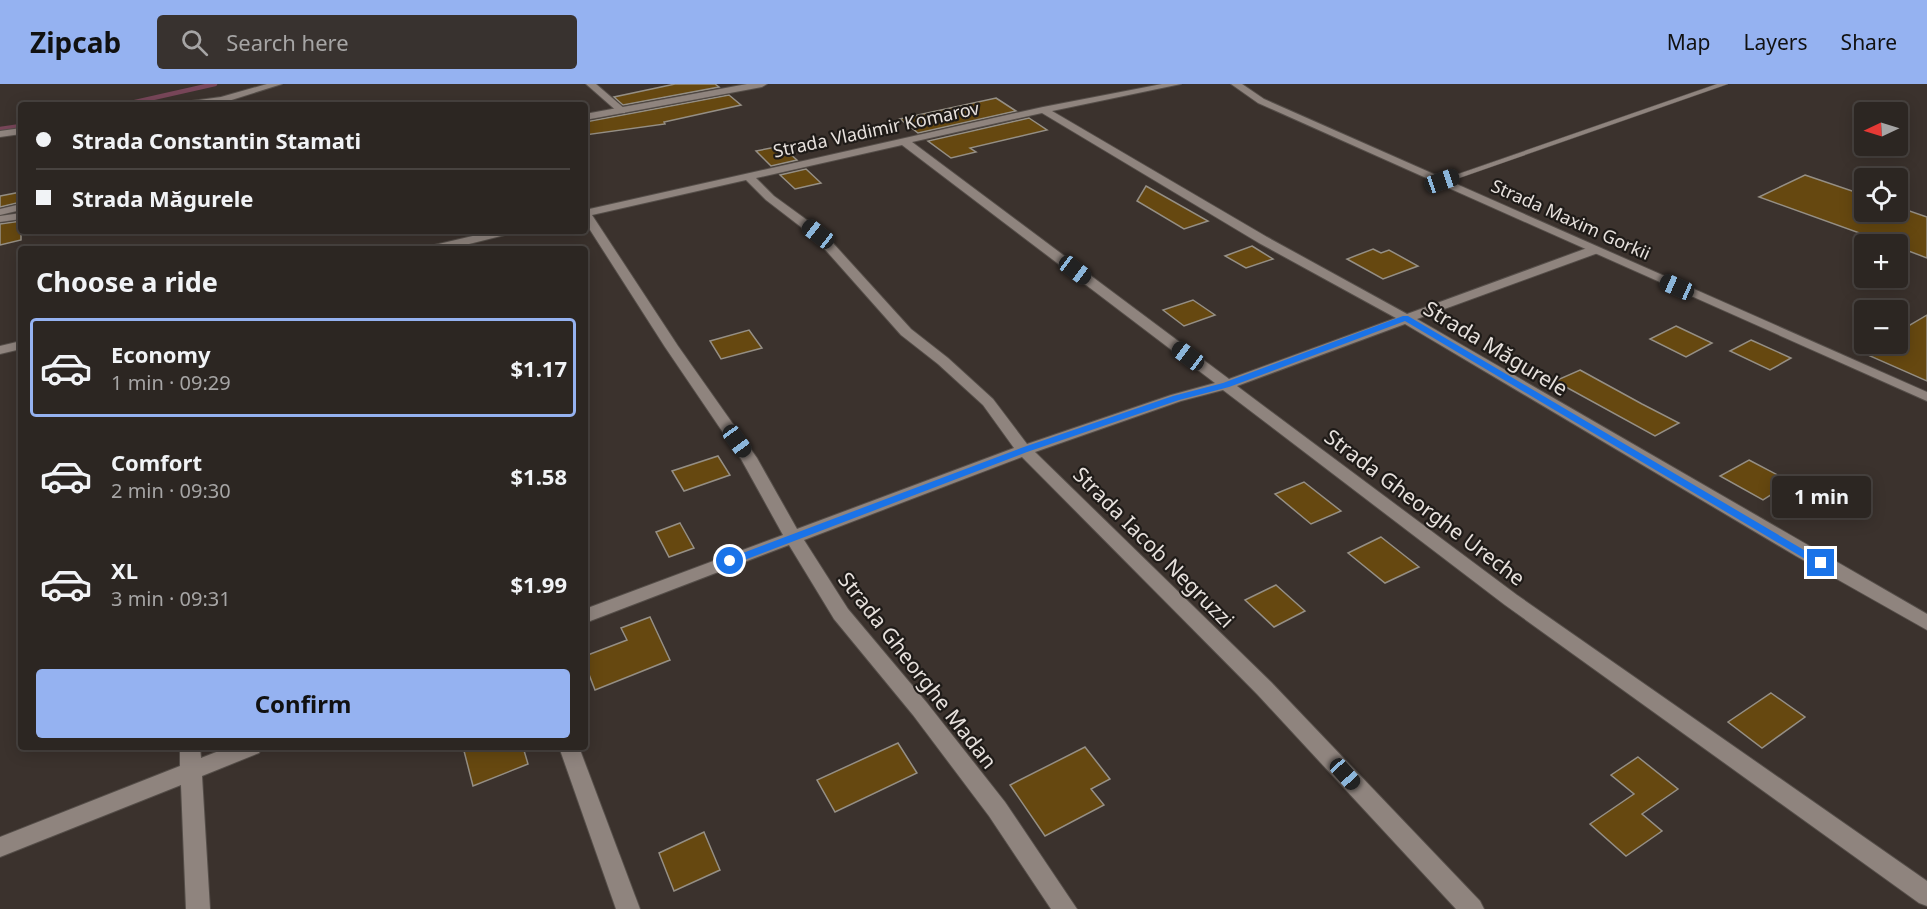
<!DOCTYPE html>
<meta charset="utf-8">
<style>
body{margin:0;font-family:"Noto Sans",sans-serif;background:#38322f;color:#f1f3f6;height:100vh;display:flex;flex-direction:column;font-size:22px;white-space:nowrap}
*{box-sizing:border-box;margin:0}
p{font-size:20px;color:#a6a5a5}
.icon{flex:none;width:33px;height:33px;fill:none;stroke:currentColor;stroke-width:2;stroke-linecap:round;stroke-linejoin:round}
.map{position:relative;flex:1;overflow:hidden}
.side{position:absolute;left:18px;top:162px;width:570px;height:504px;display:flex;flex-direction:column;background:#2c2622;border-radius:6px;box-shadow:0 3px 15px #0003,0 0 0 2px #484340}
.side>*{flex:none}
.guide{position:absolute;left:18px;top:18px;width:570px;height:132px;border-radius:6px;box-shadow:0 3px 15px #0003,0 0 0 2px #484340;display:grid;align-content:center;height:132px;padding:0 18px;background:#2c2622}
.needle{width:39px;rotate:266deg}
.tools{position:absolute;left:1854px;top:18px;display:grid;gap:12px}
.tools a{display:grid;place-items:center;width:54px;height:54px;border-radius:6px;background:#2c2622;box-shadow:0 3px 15px #0003,0 0 0 2px #484340;font-size:30px}
.end{position:absolute;width:27px;height:27px;margin:-14px;border:8px solid #1a73e8;background:#fff;box-shadow:0 0 0 3px #fff}
.from{border-radius:50%}
.bubble{position:absolute;height:42px;border-radius:6px;background:#2c2622;box-shadow:0 3px 15px #0003,0 0 0 2px #484340;font-size:20px;font-weight:700;line-height:42px;text-align:center}
.car{position:absolute;width:18px;height:36px;margin:-18px -9px;border-radius:8px;box-shadow:0 0 4px 2px #0007;background:linear-gradient(#222 24%,#8ab4d8 0 40%,#222 0 76%,#8ab4d8 0 86%,#222 0)}
.guide b{display:flex;align-items:center;gap:21px;height:57px;font-size:22px}
.guide b+b{border-top:2px solid #484340}
.guide i{width:15px;height:15px;background:#f1f3f6}
ul{padding:0;list-style:none}
li{display:flex;align-items:center;gap:18px;height:99px;margin:0 12px 9px;padding:0 6px;border:3px solid transparent;border-radius:6px}
li div{flex:1}
li b{display:block;font-size:22px}
li em{font-style:normal;font-weight:700}
li.selected{border-color:#95b2f1}
li>.icon{width:54px;height:54px;stroke-width:1.5}
h2{padding:0 18px;font-size:27px;line-height:72px}
.cta{display:flex;gap:12px;margin-top:auto;padding:12px 18px}
.cta a{flex:1;height:69px;border-radius:6px;background:#95b2f1;color:#111;font-size:24px;font-weight:700;line-height:69px;text-align:center}
header{display:flex;align-items:center;gap:36px;box-sizing:border-box;height:84px;padding:0 30px;background:#95b2f1;color:#111}
header strong{font-size:28px}
nav{display:flex;gap:33px;margin-inline-start:auto;font-size:21px}
.search{width:420px;height:54px;background:#38322f;display:flex;align-items:center;gap:15px;box-sizing:border-box;padding:0 21px;border-radius:6px;color:#a6a5a5;font-size:22px}
.map>svg:first-child{display:block}
.lines{fill:none;stroke-linecap:round;stroke-linejoin:round}
.stream{stroke:#784659;stroke-width:4.5}
.building{fill:#664810;stroke:#958f85;stroke-width:1.5}
.service-casing{stroke:#554e49;stroke-width:1}
.minor-casing{stroke:#554e49;stroke-width:2}
.tertiary-casing{stroke:#554e49;stroke-width:2}
.service{fill:#8f847e;fill-rule:evenodd}
.minor{fill:#8f847e;fill-rule:evenodd}
.tertiary{fill:#8f847e;fill-rule:evenodd}
.route{fill:#1a73e8}
.labels{text-anchor:middle;dominant-baseline:central;stroke-width:4.5;stroke-linejoin:round;paint-order:stroke}
.far-street-label{font-size:18px;fill:#e7e1dd;stroke:#1f1b18}
.street-label{font-size:21px;fill:#e7e1dd;stroke:#1f1b18}
</style>
<header>
<strong>Zipcab</strong>
<div class="search"><svg class="icon" aria-label="search" viewBox="0 0 24 24"><circle cx="10" cy="10" r="6"/><path d="M15 15l6 6"/></svg>Search here</div>
<nav><a>Map</a><a>Layers</a><a>Share</a></nav>
</header>
<div class="map">
<svg width="1927" height="825" viewBox="0 0 1927 825">
<rect width="100%" height="100%" fill="#3b322d"/>
<g class="lines">
<g class="stream">
<path d="M122,21L215,0"/>
<path d="M0,45L21,42"/>
</g>
</g>
<g class="building">
<path d="M675,0H715L719,3L623,21L614,13Z"/>
<path d="M729,11L741,21L664,38L665,40L585,51V38Z"/>
<path d="M996,14L1016,27L918,49L900,35Z"/>
<path d="M1029,34L1047,46L970,64L976,68L951,74L928,57Z"/>
<path d="M781,62L797,76L771,82L756,67Z"/>
<path d="M806,85L821,99L795,105L780,91Z"/>
<path d="M1805,91L1864,111V128H1898V123L1927,133V174L1898,163V160H1890L1759,113Z"/>
<path d="M1146,102L1208,137L1184,145L1137,117Z"/>
<path d="M21,108V118L0,123V112Z"/>
<path d="M21,137V156L0,161V140Z"/>
<path d="M1252,162L1273,175L1246,184L1225,172Z"/>
<path d="M1373,165L1381,169L1389,166L1418,182L1383,195L1347,175Z"/>
<path d="M1193,216L1215,231L1184,242L1163,226Z"/>
<path d="M1927,231V297L1861,268L1876,260H1898V248Z"/>
<path d="M1676,242L1712,259L1686,273L1650,255Z"/>
<path d="M749,246L762,264L721,275L710,257Z"/>
<path d="M1751,256L1791,274L1770,286L1730,267Z"/>
<path d="M1580,286L1642,320L1679,339L1655,352L1555,297Z"/>
<path d="M718,372L730,391L684,407L672,387Z"/>
<path d="M1749,376L1791,398L1763,416L1720,392Z"/>
<path d="M1304,398L1341,427L1311,440L1275,410Z"/>
<path d="M680,439L694,464L669,473L656,448Z"/>
<path d="M1381,453L1419,483L1385,499L1348,469Z"/>
<path d="M1276,501L1305,527L1274,543L1245,516Z"/>
<path d="M650,533L670,576L595,606L585,580V572L627,556L621,544Z"/>
<path d="M1771,609L1805,633L1762,664L1728,638Z"/>
<path d="M898,659L917,689L835,728L817,696Z"/>
<path d="M463,663H523L528,680L473,702Z"/>
<path d="M1085,663L1110,695L1091,705L1104,721L1045,752L1010,701Z"/>
<path d="M1638,673L1678,705L1642,730L1662,747L1626,772L1590,740L1634,710L1611,691Z"/>
<path d="M704,748L720,786L674,807L659,769Z"/>
</g>
<g class="lines">
<g class="service-casing">
<path id="service" d="M1717,0H1728L1445,99L1438,97Z"/>
</g>
<g class="minor-casing">
<g id="minor">
<path d="M267,0H282L222,19L179,21L184,18L221,13Z"/>
<path d="M586,0H596L625,25V29H619Z"/>
<path d="M1162,0H1181L1052,27L1267,153L1407,230L1590,163H1598V169L1417,235L1927,530V546L1796,472L1405,240L1237,302L1517,511L1927,797V822L1919,819L1505,521L1223,306L1181,317L1035,368L1271,598L1480,817L1484,825H1456L1257,610L1022,373L804,456L848,525L927,619L1005,718L1077,825H1051L989,732L913,631L834,535L789,461L585,539V525L783,451L741,375L665,263L585,138V126L1043,23ZM1042,29L1259,159L1396,234L1229,295L912,58ZM902,61L1215,299L1171,311L1027,360L993,315L948,274L911,245L822,147L774,112L756,94ZM746,96L766,116L814,153L901,251L938,280L983,321L1014,364L797,445L757,374L678,262L592,131Z"/>
<path d="M21,44V50L0,53V47Z"/>
<path d="M21,120V126L0,131V125Z"/>
<path d="M494,147H515L513,149L449,165H428L430,162Z"/>
<path d="M21,257V265L0,270V262Z"/>
<path d="M180,663H200L201,674L229,663H262L259,669L202,692L210,825H186L181,701L0,773V753L180,682Z"/>
<path d="M559,663H579L640,825H616Z"/>
</g>
</g>
<g class="tertiary-casing">
<g id="tertiary">
<path d="M747,0H767L762,3L585,36V30Z"/>
<path d="M1231,0H1242L1264,15L1927,308V317L1258,19Z"/>
<path d="M21,129V135L0,138V132Z"/>
</g>
</g>
<use href="#service" class="service"/>
<use href="#minor" class="minor"/>
<use href="#tertiary" class="tertiary"/>
</g>
<path class="route" d="M1403,232H1408L1826,479L1821,483L1817,482L1405,237L1229,303L1179,316L1027,368L734,480H727L725,477L727,475L1021,364L1173,312L1223,299Z"/>
<g class="labels">
<g class="far-street-label">
<text transform="translate(876 45) rotate(-12)">Strada Vladimir Komarov</text>
<text transform="translate(1571 135) rotate(24)">Strada Maxim Gorkii</text>
</g>
<g class="street-label">
<text transform="translate(1496 264) rotate(31)">Strada Măgurele</text>
<text transform="translate(1425 423) rotate(37)">Strada Gheorghe Ureche</text>
<text transform="translate(1154 463) rotate(45)">Strada Iacob Negruzzi</text>
<text transform="translate(918 586) rotate(52)">Strada Gheorghe Madan</text>
</g>
</g>
</svg>
<div class="tools">
<a><svg class="needle" viewBox="-14 -14 28 28"><path d="M0-13l5 13h-10z" fill="#e53935"/><path d="M0 13l5-13h-10z" fill="#a6a5a5"/></svg></a>
<a><svg class="icon" aria-label="locate" viewBox="0 0 24 24"><circle cx="12" cy="12" r="6"/><path d="M12 2v4M12 18v4M2 12h4M18 12h4"/></svg></a>
<a>+</a>
<a>−</a>
</div>
<i class="end from" style="left:730px;top:477px"></i>
<i class="end" style="left:1821px;top:479px"></i>
<div class="bubble" style="left:1772px;top:392px;width:99px">1 min</div>
<i class="car" style="left:1442px;top:97px;rotate:71deg"></i>
<i class="car" style="left:818px;top:150px;rotate:308deg"></i>
<i class="car" style="left:1075px;top:186px;rotate:127deg"></i>
<i class="car" style="left:1677px;top:203px;rotate:294deg"></i>
<i class="car" style="left:1188px;top:272px;rotate:307deg"></i>
<i class="car" style="left:737px;top:357px;rotate:144deg"></i>
<i class="car" style="left:1345px;top:690px;rotate:138deg"></i>
<div class="guide">
<b><i class="from"></i>Strada Constantin Stamati</b>
<b><i></i>Strada Măgurele</b>
</div>
<section class="side">
<h2>Choose a ride</h2>
<ul>
<li class="selected"><svg class="icon" aria-label="car" viewBox="0 0 24 24"><path d="M5 17H2v-5l4-1 3-4h7l3 4 3 1v5h-3M9 17h6M6 11h13"/><circle cx="7" cy="17" r="2"/><circle cx="17" cy="17" r="2"/></svg><div><b>Economy</b><p>1 min · 09:29</p></div><em>$1.17</em></li>
<li><svg class="icon" aria-label="car" viewBox="0 0 24 24"><path d="M5 17H2v-5l4-1 3-4h7l3 4 3 1v5h-3M9 17h6M6 11h13"/><circle cx="7" cy="17" r="2"/><circle cx="17" cy="17" r="2"/></svg><div><b>Comfort</b><p>2 min · 09:30</p></div><em>$1.58</em></li>
<li><svg class="icon" aria-label="car" viewBox="0 0 24 24"><path d="M5 17H2v-5l4-1 3-4h7l3 4 3 1v5h-3M9 17h6M6 11h13"/><circle cx="7" cy="17" r="2"/><circle cx="17" cy="17" r="2"/></svg><div><b>XL</b><p>3 min · 09:31</p></div><em>$1.99</em></li>
</ul>
<div class="cta"><a>Confirm</a></div>
</section>
</div>
